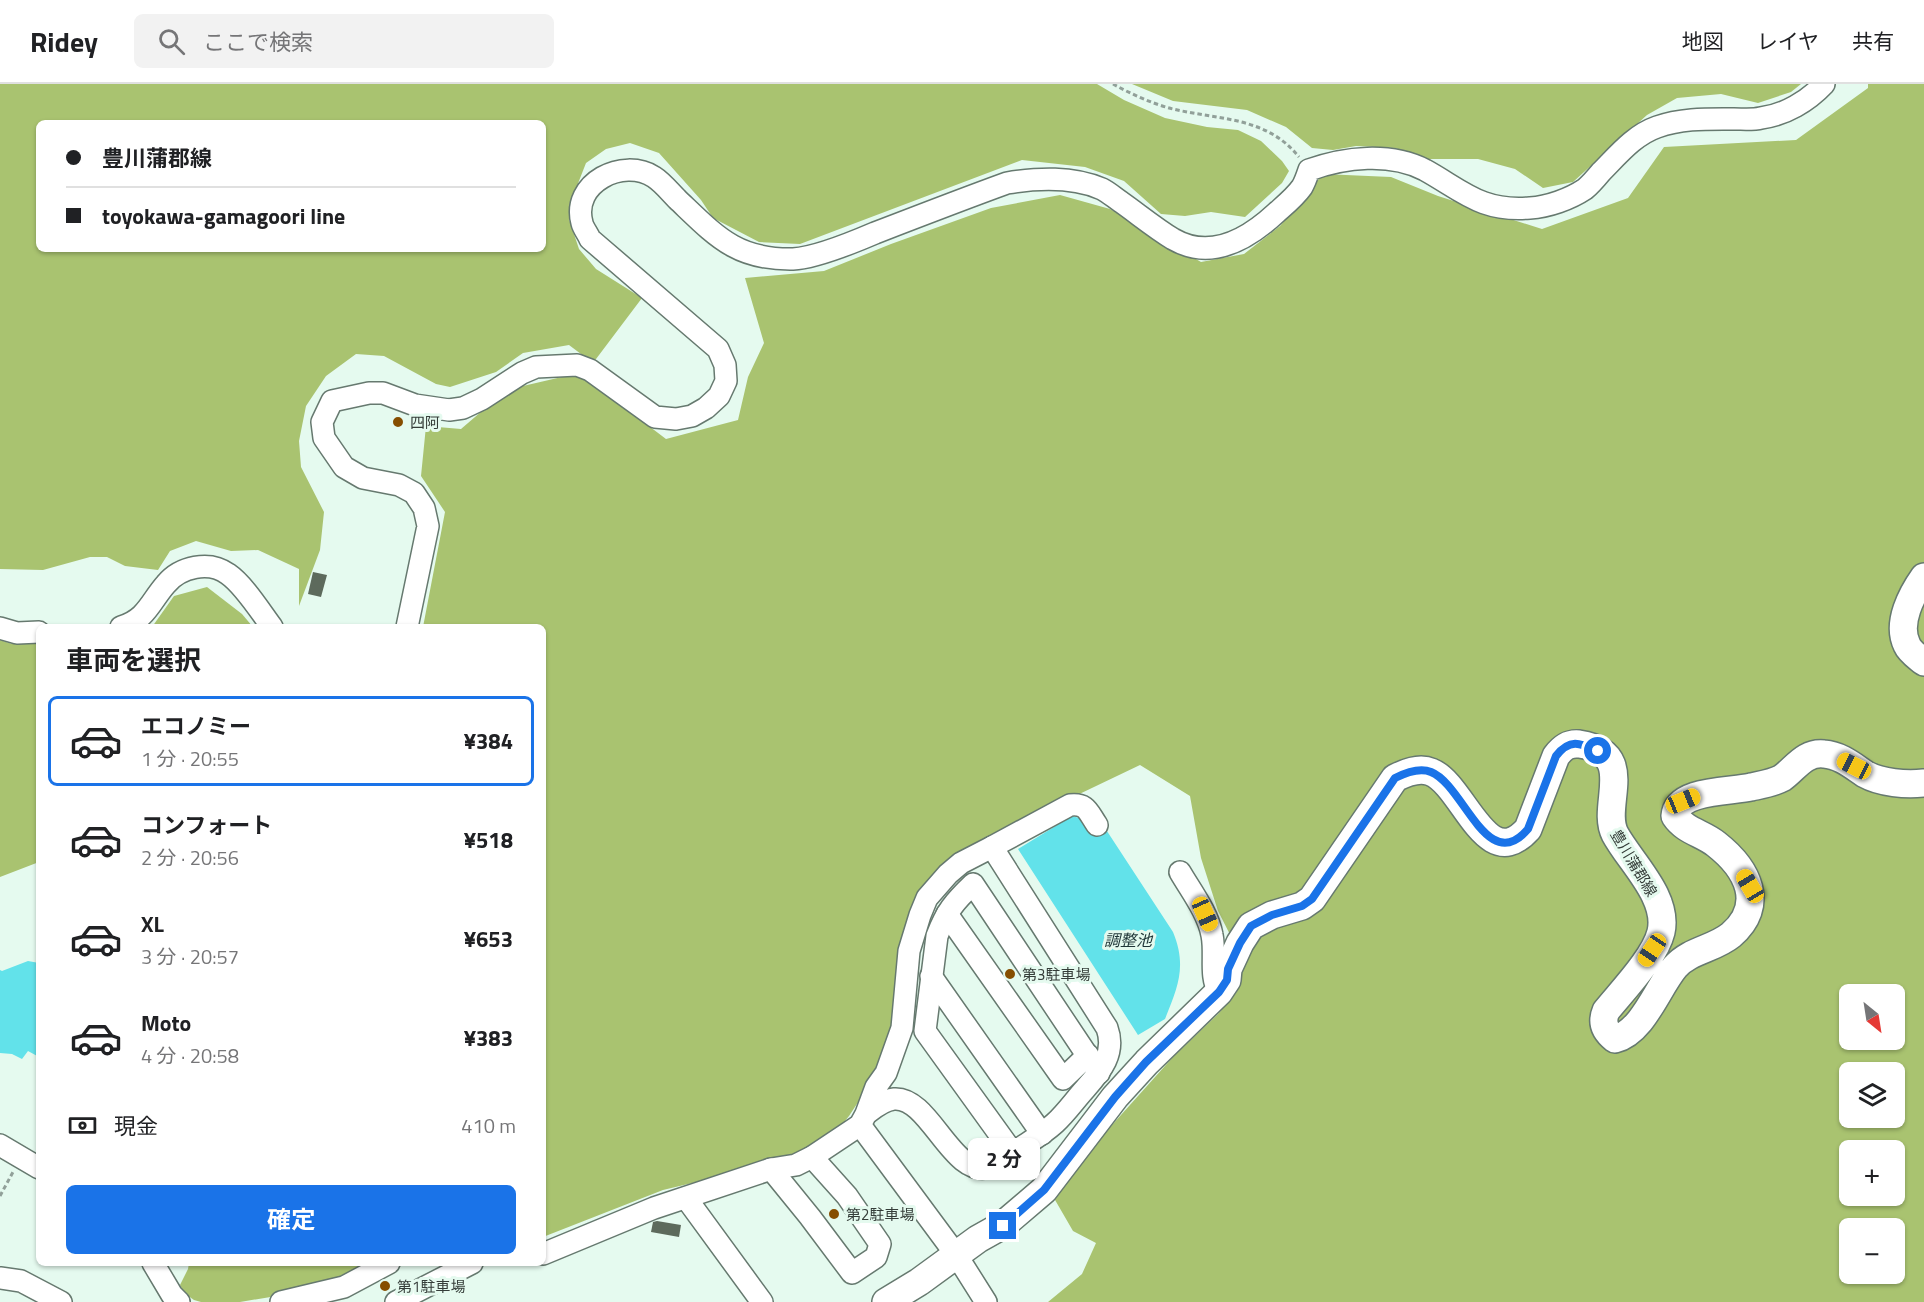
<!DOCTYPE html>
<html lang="ja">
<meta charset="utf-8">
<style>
body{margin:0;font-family:"Titillium Web","Noto Sans JP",sans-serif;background:#f2f2f2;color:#202124;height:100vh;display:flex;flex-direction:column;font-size:22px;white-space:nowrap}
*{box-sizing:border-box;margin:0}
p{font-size:20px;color:#757577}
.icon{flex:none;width:33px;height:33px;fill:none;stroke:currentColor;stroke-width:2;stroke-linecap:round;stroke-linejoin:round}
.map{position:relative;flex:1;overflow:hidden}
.panel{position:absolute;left:36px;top:540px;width:510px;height:642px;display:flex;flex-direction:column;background:#fff;border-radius:9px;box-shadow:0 2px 4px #0004}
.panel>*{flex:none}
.top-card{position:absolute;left:36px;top:36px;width:510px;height:132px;border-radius:9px;box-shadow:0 2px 4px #0004;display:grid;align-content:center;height:132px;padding:0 30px;background:#fff}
.needle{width:39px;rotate:150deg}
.buttons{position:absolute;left:1839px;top:900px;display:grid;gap:12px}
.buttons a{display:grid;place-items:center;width:66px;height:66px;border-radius:9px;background:#fff;box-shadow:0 2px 4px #0004;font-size:30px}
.end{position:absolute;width:27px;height:27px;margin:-14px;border:8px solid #1a73e8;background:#fff;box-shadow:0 0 0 3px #fff}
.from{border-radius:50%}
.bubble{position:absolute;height:42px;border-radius:9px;background:#fff;box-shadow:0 2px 4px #0004;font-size:20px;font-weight:700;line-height:42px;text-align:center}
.car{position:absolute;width:18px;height:36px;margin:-18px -9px;border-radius:8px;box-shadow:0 0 4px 2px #0007;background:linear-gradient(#f5c518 24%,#345 0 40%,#f5c518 0 76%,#345 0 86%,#f5c518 0)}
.top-card b{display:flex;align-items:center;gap:21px;height:57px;font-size:22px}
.top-card b+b{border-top:2px solid #e0e0e0}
.top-card i{width:15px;height:15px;background:#202124}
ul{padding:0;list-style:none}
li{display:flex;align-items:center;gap:18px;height:90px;margin:0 12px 9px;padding:0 18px;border:3px solid transparent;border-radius:9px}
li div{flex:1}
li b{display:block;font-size:22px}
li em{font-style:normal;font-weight:700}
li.selected{border-color:#1a73e8}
li>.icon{width:54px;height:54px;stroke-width:1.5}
h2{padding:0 30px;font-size:27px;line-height:72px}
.pay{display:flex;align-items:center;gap:15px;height:66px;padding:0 30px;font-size:22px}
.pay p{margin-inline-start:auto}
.button{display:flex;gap:12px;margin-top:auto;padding:12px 30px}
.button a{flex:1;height:69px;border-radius:9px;background:#1a73e8;color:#fff;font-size:24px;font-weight:700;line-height:69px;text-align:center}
header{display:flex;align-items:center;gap:36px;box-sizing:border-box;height:84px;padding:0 30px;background:#fff;border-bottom:2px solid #e0e0e0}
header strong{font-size:28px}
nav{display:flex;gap:33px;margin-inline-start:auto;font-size:21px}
.search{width:420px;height:54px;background:#f2f2f2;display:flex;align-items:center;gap:15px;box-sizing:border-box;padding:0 21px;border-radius:9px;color:#757577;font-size:22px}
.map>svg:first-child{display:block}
.forest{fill:#a9c370;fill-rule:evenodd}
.water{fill:#62e2ea}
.building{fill:#5d6a5c}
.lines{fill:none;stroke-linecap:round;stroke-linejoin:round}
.minor-casing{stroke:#66796f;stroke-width:24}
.major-casing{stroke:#66796f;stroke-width:30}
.path{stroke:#91a099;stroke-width:3;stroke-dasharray:4.5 3;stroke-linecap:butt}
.minor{stroke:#fff;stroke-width:21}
.major{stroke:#fff;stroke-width:27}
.route{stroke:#1a73e8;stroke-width:8}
.poi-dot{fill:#864e00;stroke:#e5faef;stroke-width:2}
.labels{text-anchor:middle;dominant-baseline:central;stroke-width:6;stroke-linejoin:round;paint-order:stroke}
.poi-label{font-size:15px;fill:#353d39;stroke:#e5faef;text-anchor:start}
.street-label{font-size:15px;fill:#353d39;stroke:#e5faef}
.water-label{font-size:16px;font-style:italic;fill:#1f3537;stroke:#e5faef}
</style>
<header>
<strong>Ridey</strong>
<div class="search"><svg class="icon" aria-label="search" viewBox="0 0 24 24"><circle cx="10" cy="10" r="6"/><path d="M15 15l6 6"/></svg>ここで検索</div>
<nav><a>地図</a><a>レイヤ</a><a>共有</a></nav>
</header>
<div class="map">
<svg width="1924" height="1218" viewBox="0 0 1924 1218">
<rect width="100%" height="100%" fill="#e5faef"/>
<g class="forest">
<path d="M0,0H1097L1124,16L1165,34L1207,43L1238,46L1261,57L1282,77L1289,87L1282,99L1245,133L1211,128L1185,132L1161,130L1124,97L1085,83L1022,76L800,160L759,158L713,134L701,116L659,69L630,59L606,65L586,79L577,102L569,135L579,165L596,185L642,214L593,279L569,261L523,269L496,288L450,303L436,300L384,272L356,270L326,292L306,322L299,357L301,383L324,428L320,466L299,522V485L258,466L231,467L196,457L170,467L158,486L125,482L107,473H90L43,486L0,485ZM39,39H543V165H39Z"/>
<path d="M1132,0H1801L1791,8L1758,19L1721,10L1677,14L1647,31L1573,98L1543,104L1515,85L1478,75H1428L1395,64L1356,62L1333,66L1312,64L1286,43L1247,26L1173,17Z"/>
<path d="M1868,0H1924V1218H1048L1082,1190L1096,1159L1073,1147L1051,1109L1173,973L1218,930L1236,909L1245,880L1218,827L1201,774L1190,712L1140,681L1071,714L934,790L915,822L893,946L874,994L849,1032L831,1054L792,1075L663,1106L543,1153V543H423L445,428L421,392L426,342L461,345L482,327L523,302L579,289L666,355L738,336L748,293L764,259L745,194L824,187L891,160L991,124L1060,111L1110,125L1201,178L1244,170L1280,142L1323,90L1391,93L1438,112L1542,145L1628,114L1664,63L1796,56L1868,4ZM1850,910H1894V956H1850ZM1850,988H1894V1034H1850ZM1850,1066H1894V1112H1850ZM1850,1144H1894V1190H1850Z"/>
<path d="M207,503L242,530L253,543H152L174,512Z"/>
<path d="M0,556L12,560L39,559V778L0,793Z"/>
<path d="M189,1179H384L343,1201L240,1218H201L194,1216L184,1209L180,1201L188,1185Z"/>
</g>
<g class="water">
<path d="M1072,732L1103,741L1173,848C1187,882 1178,903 1165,935L1138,951L1018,765Z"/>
<path d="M28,877L39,879V973L28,967L22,975L12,970L0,969V886L2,887Z"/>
</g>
<g class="building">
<path d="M313,488L327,491L321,513L308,510Z"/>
<path d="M657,1137L681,1141L679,1153L651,1148L653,1138Z"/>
</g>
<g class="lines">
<g class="minor-casing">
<g id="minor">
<path d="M121,543C147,535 150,518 166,500C180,483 209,476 228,490C244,501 260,527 272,543"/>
<path d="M407,543L428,442L424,424L414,409L399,401L363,394L344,383L324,354L322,338L332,317L369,309H383L415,321L449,326L463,324L482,315L522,289L536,283L577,281L590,286L655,333L676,335L692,332L706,324L719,312L726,297L725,281L718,265L590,155C588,150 583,144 582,139C571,99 623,73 654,93C662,98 670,108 677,115C716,152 736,176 793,175C815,174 854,158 875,149C919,132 963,115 1007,99C1038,94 1072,92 1102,105C1108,108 1115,114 1121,118C1138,130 1155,144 1173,155C1211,177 1248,155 1276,129C1285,121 1295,113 1302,103C1305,98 1307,92 1309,86C1345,73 1390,68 1425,86C1463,107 1481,128 1530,124C1548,123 1570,115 1585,105C1591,100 1596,94 1601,88C1618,71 1634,51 1657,43C1682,34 1708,35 1734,35C1743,35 1753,36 1761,34C1785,31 1808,17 1824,0"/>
<path d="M0,544L17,549L39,548"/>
<path d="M992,763L1070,721C1087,719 1088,728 1097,741"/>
<path d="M1180,788C1191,807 1208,829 1212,851C1216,870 1209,892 1219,908"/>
<path d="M947,830L1063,995L1088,971"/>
<path d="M931,892L1042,1050"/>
<path d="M860,1041L957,1172L986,1218"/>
<path d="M0,1061L39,1084"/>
<path d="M1013,1069L925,947L937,852C946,828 954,818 973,800L1099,989"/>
<path d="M771,1085L810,1133L852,1189L876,1173L880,1160L847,1112L812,1073"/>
<path d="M686,1114L762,1218"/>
<path d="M543,1170L654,1124L771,1085L796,1081L812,1073L860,1041L866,1030L876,1003L886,989L902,944L909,867L920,831L927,814L948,790L961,779L992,763L1107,944C1116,969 1101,987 1085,1005C1075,1016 1066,1029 1055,1039C1042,1051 1027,1059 1013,1069C1006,1074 998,1081 990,1083C952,1095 930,1012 894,1015C883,1016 874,1024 866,1030"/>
<path d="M153,1179L172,1211L179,1218"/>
<path d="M0,1194L21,1197L61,1218"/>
<path d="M281,1218L344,1203L389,1179"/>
<path d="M396,1218L472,1179"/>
</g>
</g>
<g class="major-casing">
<g id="major">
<path d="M1924,493C1912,510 1896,539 1907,561C1910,568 1918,573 1924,578"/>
<path d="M886,1218L919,1198L978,1155L1003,1141L1044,1106L1115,1013L1147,978L1219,908L1227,896L1228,885L1240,859L1251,842L1272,831L1302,822L1312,815L1395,694C1405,689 1419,683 1431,688C1464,701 1486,792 1528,745L1556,672C1562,664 1568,659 1579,660C1639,669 1600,721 1615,750C1630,778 1669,813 1661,848C1655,873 1623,906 1606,927C1601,939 1605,947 1615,955C1643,948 1658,903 1675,883C1690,866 1714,865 1731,851C1766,821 1748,785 1716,760C1702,749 1685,747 1675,732C1677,705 1731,708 1751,703C1760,701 1773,699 1782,694C1796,684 1804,668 1824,670C1840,671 1853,682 1865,690C1881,699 1906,701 1924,699"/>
</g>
</g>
<g class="path">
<path d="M1113,0C1131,10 1153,20 1173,25C1218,36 1266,32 1299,73"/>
<path d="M0,1112L13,1088"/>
</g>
<use href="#minor" class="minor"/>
<use href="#major" class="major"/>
</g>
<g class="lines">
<path class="route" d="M1003,1142L1044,1106L1115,1013L1146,978L1219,908L1227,896L1228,885L1240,859L1251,842L1272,831L1302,822L1312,815L1395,694C1405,689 1419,683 1431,688C1464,701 1487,793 1528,745L1556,672C1570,654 1580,659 1598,667"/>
</g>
<g class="poi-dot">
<circle cx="398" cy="338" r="6"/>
<circle cx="1010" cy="890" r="6"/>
<circle cx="834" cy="1130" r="6"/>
<circle cx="385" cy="1202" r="6"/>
</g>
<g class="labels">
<g class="poi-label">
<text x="410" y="338">四阿</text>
<text x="1022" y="890">第3駐車場</text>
<text x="846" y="1130">第2駐車場</text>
<text x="397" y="1202">第1駐車場</text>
</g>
<g class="street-label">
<text transform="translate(1634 779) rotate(59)">豊川蒲郡線</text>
</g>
<g class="water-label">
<text x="1128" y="856">調整池</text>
</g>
</g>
</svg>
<div class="buttons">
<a><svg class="needle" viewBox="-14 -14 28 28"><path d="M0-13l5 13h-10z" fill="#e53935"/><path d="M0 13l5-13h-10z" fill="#757577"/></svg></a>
<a><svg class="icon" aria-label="layers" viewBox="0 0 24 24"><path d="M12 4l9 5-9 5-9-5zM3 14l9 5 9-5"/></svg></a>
<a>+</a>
<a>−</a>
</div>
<i class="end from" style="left:1598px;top:667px"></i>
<i class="end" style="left:1003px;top:1142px"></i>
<div class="bubble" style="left:968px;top:1054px;width:72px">2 分</div>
<i class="car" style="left:1854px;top:682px;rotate:297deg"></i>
<i class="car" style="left:1683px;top:717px;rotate:68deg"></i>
<i class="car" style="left:1750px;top:802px;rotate:329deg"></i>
<i class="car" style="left:1205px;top:830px;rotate:156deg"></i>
<i class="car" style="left:1652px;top:866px;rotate:214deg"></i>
<div class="top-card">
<b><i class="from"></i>豊川蒲郡線</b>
<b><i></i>toyokawa-gamagoori line</b>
</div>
<section class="panel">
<h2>車両を選択</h2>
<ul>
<li class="selected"><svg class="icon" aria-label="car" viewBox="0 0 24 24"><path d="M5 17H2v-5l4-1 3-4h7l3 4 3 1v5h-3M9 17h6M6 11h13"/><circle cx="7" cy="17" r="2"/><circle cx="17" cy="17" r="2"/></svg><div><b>エコノミー</b><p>1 分 · 20:55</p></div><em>¥384</em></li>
<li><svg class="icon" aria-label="car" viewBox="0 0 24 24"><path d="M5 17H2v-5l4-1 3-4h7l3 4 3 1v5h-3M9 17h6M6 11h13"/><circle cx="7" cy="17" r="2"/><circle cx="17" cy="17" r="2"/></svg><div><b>コンフォート</b><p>2 分 · 20:56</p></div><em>¥518</em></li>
<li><svg class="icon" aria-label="car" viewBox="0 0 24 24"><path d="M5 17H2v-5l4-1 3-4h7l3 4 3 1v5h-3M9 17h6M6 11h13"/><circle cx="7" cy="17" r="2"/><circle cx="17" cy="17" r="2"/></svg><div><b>XL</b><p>3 分 · 20:57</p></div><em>¥653</em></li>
<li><svg class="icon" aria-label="car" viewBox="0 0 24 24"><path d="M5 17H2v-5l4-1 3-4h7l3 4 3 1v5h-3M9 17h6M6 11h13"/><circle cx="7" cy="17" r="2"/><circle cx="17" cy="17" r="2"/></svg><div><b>Moto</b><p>4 分 · 20:58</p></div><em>¥383</em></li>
</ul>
<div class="pay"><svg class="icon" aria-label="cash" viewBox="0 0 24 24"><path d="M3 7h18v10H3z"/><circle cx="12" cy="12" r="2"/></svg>現金<p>410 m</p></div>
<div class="button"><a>確定</a></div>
</section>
</div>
